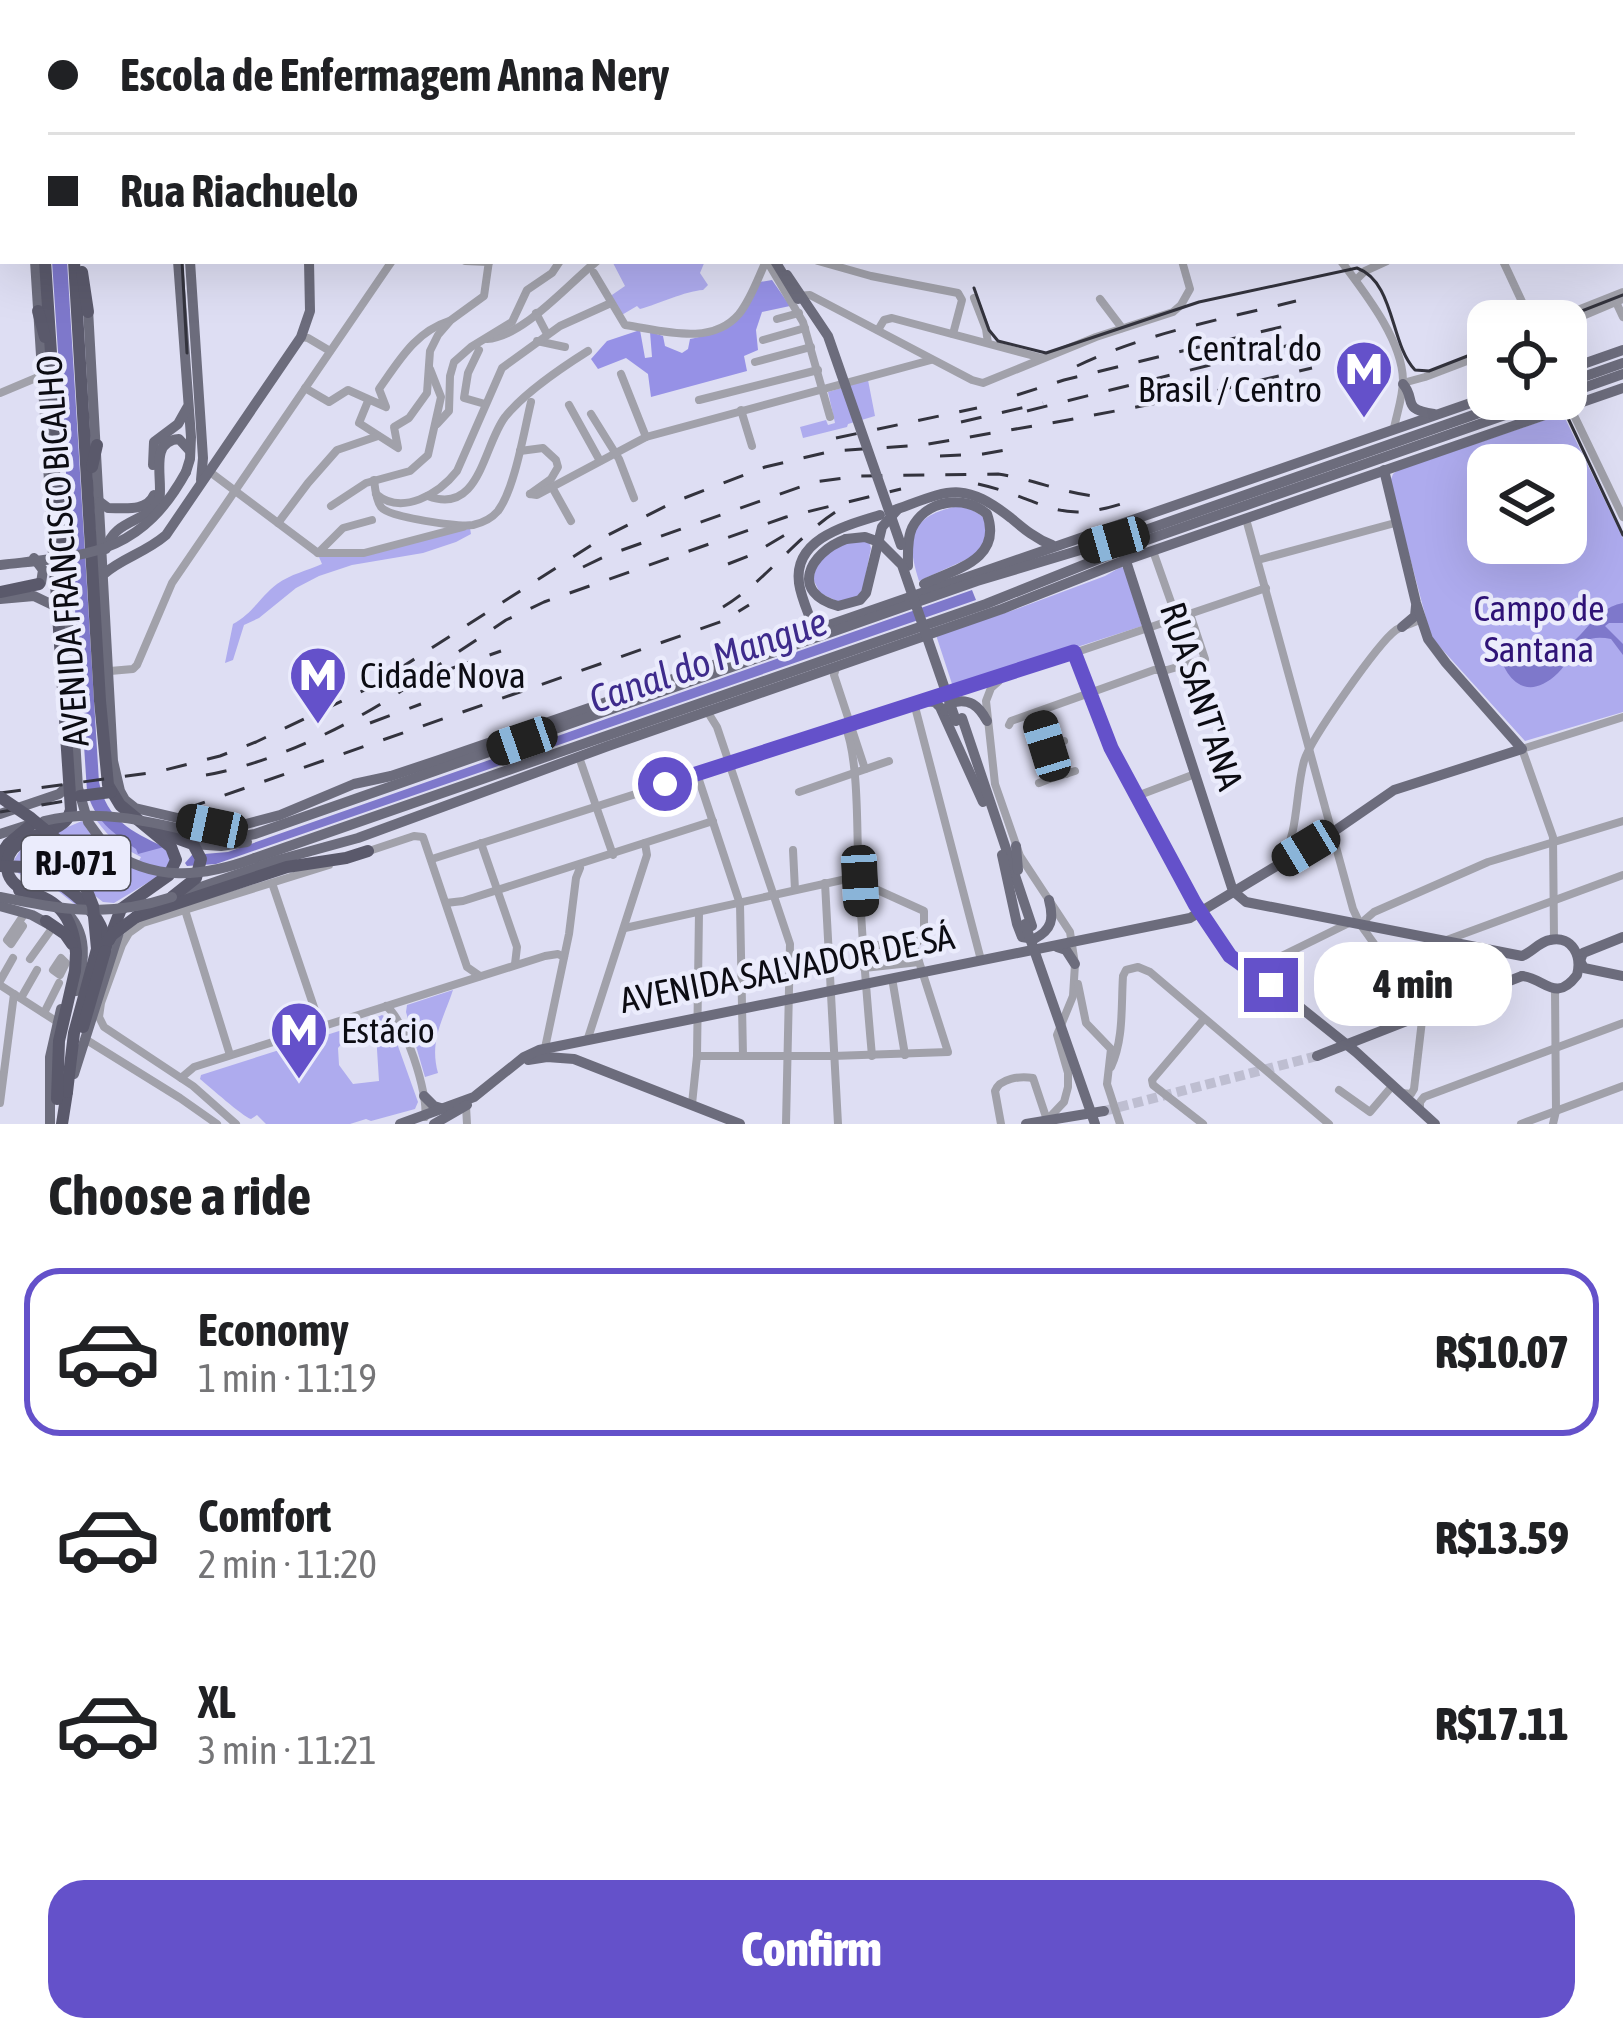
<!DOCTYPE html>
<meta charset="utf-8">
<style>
body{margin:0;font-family:"Asap Condensed",sans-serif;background:#f6f6f6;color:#202124;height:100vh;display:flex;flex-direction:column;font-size:45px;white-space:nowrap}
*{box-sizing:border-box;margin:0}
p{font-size:39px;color:#757577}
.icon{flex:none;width:66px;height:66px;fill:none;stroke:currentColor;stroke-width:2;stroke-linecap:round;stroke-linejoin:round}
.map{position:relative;height:1124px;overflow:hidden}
.panel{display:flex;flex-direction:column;background:#fff;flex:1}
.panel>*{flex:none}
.guide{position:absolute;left:0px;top:0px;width:1623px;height:264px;box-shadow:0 12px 48px #0002;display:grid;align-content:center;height:264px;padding:0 48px;background:#fff}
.buttons{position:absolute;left:1467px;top:300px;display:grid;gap:24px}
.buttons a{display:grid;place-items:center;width:120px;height:120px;border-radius:24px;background:#fff;box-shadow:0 12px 48px #0002;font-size:60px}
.end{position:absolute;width:54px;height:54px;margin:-27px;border:15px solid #6451ca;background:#fff;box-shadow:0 0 0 6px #fff}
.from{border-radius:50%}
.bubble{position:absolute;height:84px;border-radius:36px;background:#fff;box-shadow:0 12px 48px #0002;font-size:39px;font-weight:800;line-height:84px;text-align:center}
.car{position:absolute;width:36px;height:72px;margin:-36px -18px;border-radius:15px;box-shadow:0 0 9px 3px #0007;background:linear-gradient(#222 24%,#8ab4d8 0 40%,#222 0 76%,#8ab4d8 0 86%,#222 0)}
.guide b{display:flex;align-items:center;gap:42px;height:114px;font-size:45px}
.guide b+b{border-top:3px solid #e0e0e0}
.guide i{width:30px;height:30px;background:#202124}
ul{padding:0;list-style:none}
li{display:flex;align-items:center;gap:36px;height:168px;margin:0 24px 18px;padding:0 24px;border:6px solid transparent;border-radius:36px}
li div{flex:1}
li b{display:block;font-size:45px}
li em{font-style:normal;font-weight:800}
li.selected{border-color:#6451ca}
li>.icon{width:108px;height:108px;stroke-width:1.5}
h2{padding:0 48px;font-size:54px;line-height:144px}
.button{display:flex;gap:24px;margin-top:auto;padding:24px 48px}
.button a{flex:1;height:138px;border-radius:36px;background:#6451ca;color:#fff;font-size:48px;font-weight:800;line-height:138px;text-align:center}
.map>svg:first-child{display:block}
.green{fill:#aeabee;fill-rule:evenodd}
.forest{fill:#9691e6}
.water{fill:#7e78cb}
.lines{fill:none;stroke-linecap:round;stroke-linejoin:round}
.minor-tunnel{stroke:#bebed1;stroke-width:8;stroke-dasharray:8 4;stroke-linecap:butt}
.major-tunnel{stroke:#bebed1;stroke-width:10;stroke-dasharray:10 5;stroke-linecap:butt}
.minor{stroke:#a1a1aa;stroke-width:8}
.major{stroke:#6c6c7c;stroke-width:10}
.highway{stroke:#5a596b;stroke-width:12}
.tram{stroke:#33333d;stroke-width:3}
.rail{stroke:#33333d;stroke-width:3;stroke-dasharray:21 21;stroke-linecap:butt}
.major-bridge{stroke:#6c6c7c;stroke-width:10}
.highway-bridge{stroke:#5a596b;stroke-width:12}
.route{stroke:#6451ca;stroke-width:15}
.labels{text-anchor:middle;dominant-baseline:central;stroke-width:9;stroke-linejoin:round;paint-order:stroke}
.shield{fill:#ebecfc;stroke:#4f4f59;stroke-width:3}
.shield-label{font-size:33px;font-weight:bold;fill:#0c0c13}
.poi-label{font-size:36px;fill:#0c0c13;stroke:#ebecfc;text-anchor:start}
.street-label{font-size:36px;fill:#0c0c13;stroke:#ebecfc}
.park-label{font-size:36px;fill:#2f1377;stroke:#ebecfc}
.water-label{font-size:39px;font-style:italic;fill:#3e2b8c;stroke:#ebecfc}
</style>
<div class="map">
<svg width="1623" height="1124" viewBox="0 0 1623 1124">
<rect width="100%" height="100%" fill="#dedef3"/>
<g class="green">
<path d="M617,261H705L700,273L708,285L703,290C685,291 659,304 640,309L637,306L620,316L609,297L625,286L613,263Z"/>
<path d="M868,380L875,416L848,424L847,427L803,438L800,427L826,420L828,425L835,423L828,392Z"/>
<path d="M1563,414L1623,538V712L1525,741L1431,637L1390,482L1393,474L1398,470ZM1488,465H1566V543H1488Z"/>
<path d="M964,505L985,518L988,535L976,555L919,581C903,532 914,514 964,505Z"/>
<path d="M470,528L471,534L456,542L423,553L352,565L319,576L296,588L259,618L244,625L233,660L225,663L233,624C253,613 260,597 277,584C291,574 306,571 322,564L319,557L326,553L363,555Z"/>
<path d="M850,541L869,542L871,548L862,594L841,603L820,593L813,579L819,558Z"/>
<path d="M1121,567L1124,568L1142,626L953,687L936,635L1011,611L1105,576Z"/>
<path d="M103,820L132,843L169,846L173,857L162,874L114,903L103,902L70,876L44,863L41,870L61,880L82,910L53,887L30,881L18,873L14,860L23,846L82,821L87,829L136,867L141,857C122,848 110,839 97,821Z"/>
<path d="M453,990C443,1020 429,1041 438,1073L425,1077L406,1012L407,1005Z"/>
<path d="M382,1015L388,1018L418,1102L415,1109L371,1121L366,1119L350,1124H266L257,1115L251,1119C242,1116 210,1087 200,1079L201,1075L358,1025L338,1048L339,1065L353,1084L379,1081L375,1018Z"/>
</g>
<path class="forest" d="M772,280L790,306L762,312L756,330L758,350L744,356L747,371L651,397L648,374L626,358L598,369L591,359L607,341L640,330L645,358L652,357L650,332L663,336L665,346L682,353L688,349L690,339C736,330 738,321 760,282Z"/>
<g class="water">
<path d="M52,261H67L99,782C107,820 131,831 164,847L138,854L136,849C113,833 94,820 87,791Z"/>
<path d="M972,590L976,600L216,864L187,866L185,863L192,855L228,852Z"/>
<path d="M1623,603V623H1609L1605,626L1623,644V655L1611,639C1601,637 1592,637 1583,642C1571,649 1568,664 1558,673C1526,704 1504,679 1497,646C1512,648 1527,659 1544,657C1580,652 1589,609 1623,603Z"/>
</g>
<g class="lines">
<path class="minor-tunnel" d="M1121,0L1123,3"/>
<path class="major-tunnel" d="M1104,1111L1317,1056"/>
<g class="minor">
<path d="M373,0L374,3"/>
<path d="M760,0L763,3"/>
<path d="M716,3L719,0"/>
<path d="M892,3L893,0"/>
<path d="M1217,3L1233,0"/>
<path d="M1377,3L1379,0"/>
<path d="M1620,144L1623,147"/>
<path d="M0,212L3,210"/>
<path d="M0,223L3,222"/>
<path d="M465,261L489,262"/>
<path d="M767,261L803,322L830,417"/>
<path d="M818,261L871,276L958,293L962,300L953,334"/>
<path d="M1341,261C1364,292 1402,339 1403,380C1403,396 1397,413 1394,428"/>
<path d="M1503,261L1531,321"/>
<path d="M594,273L625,325C661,330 711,347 739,314C751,299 758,278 766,261"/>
<path d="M1356,280L1365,271L1387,261"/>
<path d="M797,296L810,295L972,380L983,383L1096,337L1173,312L1181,305L1190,289L1182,261"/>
<path d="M974,298L986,329L988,343"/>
<path d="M1100,299L1122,328"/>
<path d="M1616,302L1623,317"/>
<path d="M536,313L547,334"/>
<path d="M777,319L799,313"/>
<path d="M1550,321L1623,292"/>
<path d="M1566,323L1623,299"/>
<path d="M878,330L884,320L892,318L1042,358"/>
<path d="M301,337L308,338L330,351"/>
<path d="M487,339C523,337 568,284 597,261"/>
<path d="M763,340L805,328"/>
<path d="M537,341L565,347"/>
<path d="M479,350L468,373L464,398L485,404"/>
<path d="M755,362L811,347"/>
<path d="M621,374L646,437"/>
<path d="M1403,383L1425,377L1488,353"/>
<path d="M305,388L329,402L348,390L386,407L379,389C399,361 415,332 449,321"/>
<path d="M0,393L43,375"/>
<path d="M699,400L818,370"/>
<path d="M368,401L359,423L398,448L394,427L409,418L427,393L430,351L438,335L451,320L484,296L489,261"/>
<path d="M569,405L600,461"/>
<path d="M1569,405L1623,517"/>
<path d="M741,410L752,446"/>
<path d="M591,414L619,459L634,498"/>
<path d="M437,424L449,411L450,376L454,362L471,347L512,322L527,290L552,273L560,261"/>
<path d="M520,451L543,448L556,460L558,467L551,479L530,494"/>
<path d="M210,472L318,553"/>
<path d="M374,480C375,489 376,500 381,507C390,518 459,527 473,525C482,523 492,518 498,511C515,488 524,431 531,402"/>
<path d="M552,487L571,521"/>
<path d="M376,494C402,516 439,494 457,471L502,368L560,326L611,303"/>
<path d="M530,494L537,495L646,437L931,360"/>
<path d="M428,496C480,516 483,446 505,417C525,392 561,368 588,351"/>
<path d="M331,506L366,483L410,471L428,455L441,397L430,369"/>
<path d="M1246,519L1353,909L1360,924L1423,1012L1414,1089L1411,1094L1402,1093"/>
<path d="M278,523L308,483L337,450L378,436"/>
<path d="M1153,551L1177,619"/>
<path d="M319,552L343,528L372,520"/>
<path d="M318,553H364L463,527"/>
<path d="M1258,560L1395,523"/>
<path d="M1074,652L1111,747L1199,912"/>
<path d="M836,668L834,675L865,769"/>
<path d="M110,671L133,669L137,665L172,583L392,261"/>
<path d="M999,681L991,688L986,701L995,784L1020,856L1070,932L1075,964L1073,996L1057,1035L1068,1073V1087L1064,1102L1047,1120L1033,1078C1020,1076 1000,1078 995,1091L1001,1124"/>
<path d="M914,703L981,960"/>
<path d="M707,711L717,727L790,944L786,1124"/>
<path d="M1037,712L1047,746L1064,741"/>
<path d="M1009,725L1011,721L1154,670H1167L1205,659L1190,614"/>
<path d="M845,726C858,755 857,824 858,857C861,924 866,989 872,1056"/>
<path d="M1056,743L1066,774"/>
<path d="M579,757L613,855"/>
<path d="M697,774L740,904L743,1056"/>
<path d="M1049,779L1075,771"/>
<path d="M1039,783L1049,779L1039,748"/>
<path d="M799,792L889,761"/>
<path d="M1137,796L1195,774"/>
<path d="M481,843L517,947L515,964"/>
<path d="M793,850L795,890"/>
<path d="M366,852L414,836L423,837L467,967L480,976"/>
<path d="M432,859L1012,674L1266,588"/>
<path d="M1281,862C1299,832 1295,794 1304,761C1310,740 1378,643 1396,630C1404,625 1414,623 1422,619"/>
<path d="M272,883L320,1025"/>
<path d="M825,883L838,1124"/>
<path d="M446,903L463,901L713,821"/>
<path d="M185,910L230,1055"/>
<path d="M19,922L23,926L11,944L7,940L25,913"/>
<path d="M1360,924L1374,912L1488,862L1623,821"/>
<path d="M625,928L851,878L924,911V935L914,946"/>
<path d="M1554,939L1553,837L1522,749L1623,717"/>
<path d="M1444,941L1623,875"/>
<path d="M862,946L907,943L914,946"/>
<path d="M61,958L66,963L60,975L53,970Z"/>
<path d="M30,959L53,927"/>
<path d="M864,968L919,962"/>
<path d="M1251,971L1349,923"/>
<path d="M892,978L905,1055"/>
<path d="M0,981L13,958"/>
<path d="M1078,984L1086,1023L1111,1049L1107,1084L1120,1124"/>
<path d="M0,985L59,1023"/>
<path d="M21,998L37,970"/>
<path d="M386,1006C404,1019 429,1094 425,1117"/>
<path d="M44,1013L59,983"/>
<path d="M588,1038L647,855L645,843"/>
<path d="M85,1039L180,1098L217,1124"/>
<path d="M545,1048L569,934L576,878L580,868"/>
<path d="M697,1056H833L948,1052L914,946"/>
<path d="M1111,1067C1124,1039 1121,1006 1123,976L1126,970L1138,967L1150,972L1329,1124"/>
<path d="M181,1078L194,1067L545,956L558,954L564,957"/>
<path d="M1339,1090L1370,1112L1393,1085"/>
<path d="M0,1103L14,994"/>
<path d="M692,1104L697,1056L699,912"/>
<path d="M466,1106L467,1124"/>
<path d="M1420,1110V1102L1424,1097L1623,1023"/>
<path d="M236,1124L193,1086L104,1027L99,1017L101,1003L122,945L129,933L143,923L329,865"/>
<path d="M1203,1124L1153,1085L1152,1080L1204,1019"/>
<path d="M1521,1124L1623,1086"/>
<path d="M1553,1124L1556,1111L1555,989"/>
</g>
<g class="major">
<path d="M533,0L535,3"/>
<path d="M651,0L657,3"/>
<path d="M1597,0V3"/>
<path d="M74,3L77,0"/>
<path d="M215,3L217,0"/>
<path d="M257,3L261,0"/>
<path d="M482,3L489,0"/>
<path d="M616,3L620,0"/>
<path d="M1620,69L1623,73"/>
<path d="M0,89L3,92"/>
<path d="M35,261L49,481"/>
<path d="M178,261L191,437L190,459L186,472"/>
<path d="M190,261L203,458L201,480"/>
<path d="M775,261L798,299"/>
<path d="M88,309L113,761L120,791L125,800L135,808L212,826L231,828L280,815L354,784L391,776L439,760L1488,397"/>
<path d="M1566,370L1623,350"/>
<path d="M1566,383L1623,363"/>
<path d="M1403,384C1417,400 1400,409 1434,414"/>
<path d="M1566,394L1623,374"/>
<path d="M153,465L154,442L178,424L187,408"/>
<path d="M100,502L108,508C124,508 147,512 154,495"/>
<path d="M892,511C948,491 961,479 1011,518C1024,529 1036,539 1052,545"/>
<path d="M846,539C808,553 790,593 838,606L860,600L866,593L882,527L898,509"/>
<path d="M106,549C114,520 143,523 159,503C164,479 148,441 179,439L189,450"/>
<path d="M64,553L78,788L88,822L107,848"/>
<path d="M34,558L43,570L41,583"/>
<path d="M1125,558L1233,891"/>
<path d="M908,566C908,554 907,539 912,528C926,500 965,494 987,514C1003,559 956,569 924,584"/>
<path d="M104,574C122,558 145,553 166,535L301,337L310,311L309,261"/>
<path d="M0,599L34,596L57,607"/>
<path d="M1402,627L1415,616L1416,606"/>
<path d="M814,629C809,614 801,598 799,583C793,538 848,525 880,515"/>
<path d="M923,701L935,702L940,707L983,802"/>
<path d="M945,711L951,703C969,697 979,706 987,721"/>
<path d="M962,718L1032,926"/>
<path d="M0,814L59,794L69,785"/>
<path d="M0,834L31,824"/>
<path d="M207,835L239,837L255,834L977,581L1137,533L1519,399"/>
<path d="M193,844L221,846L247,842"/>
<path d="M1016,846L1018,870"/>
<path d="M1002,855L1017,924L1022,937L1034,939C1052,930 1054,919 1049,900"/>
<path d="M255,858L986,604L1141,542L1551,399"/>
<path d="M1233,891L1246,902L1522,956C1532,952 1539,942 1550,940C1573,935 1582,957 1577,975C1555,1004 1545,978 1522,976"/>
<path d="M175,896L278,860L358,838L608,746L1002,609L1126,560L1623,388"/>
<path d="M0,906L32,915L52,926"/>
<path d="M64,910C89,932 85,962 76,991"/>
<path d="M1199,912L1230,956L1291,1000L1356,1052L1435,1124"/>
<path d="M1057,947L1066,950L1075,964"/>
<path d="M1580,961L1583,953L1623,937"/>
<path d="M1580,961L1584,968L1623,976"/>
<path d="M1317,1056L1522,976"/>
<path d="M528,1060L547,1057L574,1059L740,1124"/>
<path d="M74,1074L121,926"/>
<path d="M424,1096L434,1106L444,1109"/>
<path d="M50,1124V1057L61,1009"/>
<path d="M400,1124L474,1097L524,1057L539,1050L1190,918L1333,832L1394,790L1522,749L1446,663L1428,639L1416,603L1384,470"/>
<path d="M434,1124L467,1105"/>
<path d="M1026,1124L1104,1111"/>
</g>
<g class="highway">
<path d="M7,0L10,3"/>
<path d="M33,0L36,3"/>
<path d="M45,261L57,445"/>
<path d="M74,261L100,701L108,785L120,805L171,847L176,860L169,875L121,909L109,940"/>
<path d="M82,272L88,312"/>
<path d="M38,311L45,337"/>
<path d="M92,467L97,445"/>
<path d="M59,547L62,530L59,484"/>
<path d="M0,592L39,584"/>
<path d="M80,796L111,792"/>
<path d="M157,831L193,844L201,859L196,878L172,897"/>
<path d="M0,856L8,844L32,824"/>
<path d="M48,875C73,892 104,914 106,946"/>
<path d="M19,890C56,897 73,914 76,953"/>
<path d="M23,890C14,884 7,878 7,866C7,833 52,838 67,819C69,816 70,813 71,810L51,509L57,439"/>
<path d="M136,917L287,867L346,858L368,851"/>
<path d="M46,921L65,934L72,944"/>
<path d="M62,1124L67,1092"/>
</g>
<g class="tram">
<path d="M770,0L773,3"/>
<path d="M242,3L249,0"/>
<path d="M0,18L3,22"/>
<path d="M182,261L187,353"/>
<path d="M974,288L989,330L998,341L1046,353L1199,302L1357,268C1395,282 1390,344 1415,370L1429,371L1488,348"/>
<path d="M1556,321L1623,295"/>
<path d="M1559,399L1623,535"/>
</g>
<g class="rail">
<path d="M1077,366C1146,333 1223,319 1296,301"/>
<path d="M1017,395L1064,380L1301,322"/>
<path d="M1027,411L1306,341"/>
<path d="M961,422L1043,403"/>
<path d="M836,438L977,408"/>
<path d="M940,456L983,454L1023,447"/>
<path d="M978,484C1049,500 1054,528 1133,500"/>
<path d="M728,564L751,555L802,525"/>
<path d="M583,567L608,555L814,482L859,476L998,474C1034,479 1067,495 1104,497"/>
<path d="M723,607C766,581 795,538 837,511"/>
<path d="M450,669L501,651"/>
<path d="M424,675L506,620L544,602L786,517L901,489"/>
<path d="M370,723L421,704"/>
<path d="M206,775C281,762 377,713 437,665"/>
<path d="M0,793L157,772L220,756L256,742L371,687L604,537L674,502L765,467L832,451L923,445L1068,420L1199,395L1312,368"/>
<path d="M185,809L723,621L749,605"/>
<path d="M0,812L65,801"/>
</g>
<g class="major-bridge">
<path d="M787,275L828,336L901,545"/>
<path d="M846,539L865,537L879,542L902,565L956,721"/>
<path d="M0,565C87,555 139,557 186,472"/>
<path d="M44,821C101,808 152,822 207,835"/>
<path d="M107,848C153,883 204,877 255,858"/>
<path d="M0,897C64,910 108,918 172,897"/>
<path d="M1025,924L1095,1124"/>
</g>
<g class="highway-bridge">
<path d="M0,797L31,818L61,843L77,866L93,906L97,949L74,1033L67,1092"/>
<path d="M0,866L25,867L48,875"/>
<path d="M99,954L112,935L136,917"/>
<path d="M83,1027L105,951"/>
<path d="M57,1099L59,1041L75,971L76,953"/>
</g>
</g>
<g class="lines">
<path class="route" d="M665,784L1074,652L1111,748L1195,904L1230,956L1271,985"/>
</g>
<defs>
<g id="metro-pin" transform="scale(3)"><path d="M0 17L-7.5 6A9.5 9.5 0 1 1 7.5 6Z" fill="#6451ca" stroke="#ebecfc"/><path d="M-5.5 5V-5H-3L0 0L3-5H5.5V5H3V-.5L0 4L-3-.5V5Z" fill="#fff"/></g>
</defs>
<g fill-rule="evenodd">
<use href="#metro-pin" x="1364" y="369"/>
<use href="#metro-pin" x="318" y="675"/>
<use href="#metro-pin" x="299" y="1030"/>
</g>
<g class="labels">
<rect class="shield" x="22" y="836" width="108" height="54" rx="9"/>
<g class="shield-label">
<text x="76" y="863">RJ-071</text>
</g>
<g class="poi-label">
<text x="1322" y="348" text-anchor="end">Central do<tspan x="1322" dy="41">Brasil / Centro</tspan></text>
<text x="360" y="675">Cidade Nova</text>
<text x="341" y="1030">Estácio</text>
</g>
<g class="street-label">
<text transform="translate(62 551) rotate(-94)">AVENIDA FRANCISCO BICALHO</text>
<text transform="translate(1202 696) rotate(72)">RUA SANT'ANA</text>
<text transform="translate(787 968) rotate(-11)">AVENIDA SALVADOR DE SÁ</text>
</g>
<g class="park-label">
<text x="1539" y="608">Campo de<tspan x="1539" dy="41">Santana</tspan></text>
</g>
<g class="water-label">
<text transform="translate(708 660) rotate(-19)">Canal do Mangue</text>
</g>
</g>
</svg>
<div class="buttons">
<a><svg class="icon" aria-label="locate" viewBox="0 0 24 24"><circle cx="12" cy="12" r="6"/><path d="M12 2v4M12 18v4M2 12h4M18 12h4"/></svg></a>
<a><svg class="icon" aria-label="layers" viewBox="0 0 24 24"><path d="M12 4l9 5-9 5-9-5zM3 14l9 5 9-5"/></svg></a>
</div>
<i class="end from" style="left:665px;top:784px"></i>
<i class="end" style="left:1271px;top:985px"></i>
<div class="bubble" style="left:1314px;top:942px;width:198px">4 min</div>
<i class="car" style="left:1114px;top:540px;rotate:254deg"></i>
<i class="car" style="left:522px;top:741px;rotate:251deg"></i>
<i class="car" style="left:1047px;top:746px;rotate:343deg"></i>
<i class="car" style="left:212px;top:826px;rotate:282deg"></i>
<i class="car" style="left:1306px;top:848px;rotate:239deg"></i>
<i class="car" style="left:860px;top:881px;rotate:177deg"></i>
<div class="guide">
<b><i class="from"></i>Escola de Enfermagem Anna Nery</b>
<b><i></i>Rua Riachuelo</b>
</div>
</div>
<section class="panel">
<h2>Choose a ride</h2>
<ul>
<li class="selected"><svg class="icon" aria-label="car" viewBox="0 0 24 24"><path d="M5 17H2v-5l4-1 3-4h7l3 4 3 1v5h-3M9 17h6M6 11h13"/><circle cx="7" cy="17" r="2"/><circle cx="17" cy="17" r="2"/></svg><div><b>Economy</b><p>1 min · 11:19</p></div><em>R$10.07</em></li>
<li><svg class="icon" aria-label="car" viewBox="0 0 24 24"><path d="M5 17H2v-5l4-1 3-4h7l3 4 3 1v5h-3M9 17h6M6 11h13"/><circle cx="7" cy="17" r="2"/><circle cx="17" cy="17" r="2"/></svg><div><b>Comfort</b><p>2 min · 11:20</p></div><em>R$13.59</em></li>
<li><svg class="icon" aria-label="car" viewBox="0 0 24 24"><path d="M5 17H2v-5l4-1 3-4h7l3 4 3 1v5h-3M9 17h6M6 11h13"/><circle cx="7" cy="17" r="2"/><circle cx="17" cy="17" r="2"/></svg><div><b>XL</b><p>3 min · 11:21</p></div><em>R$17.11</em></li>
</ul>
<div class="button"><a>Confirm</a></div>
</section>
